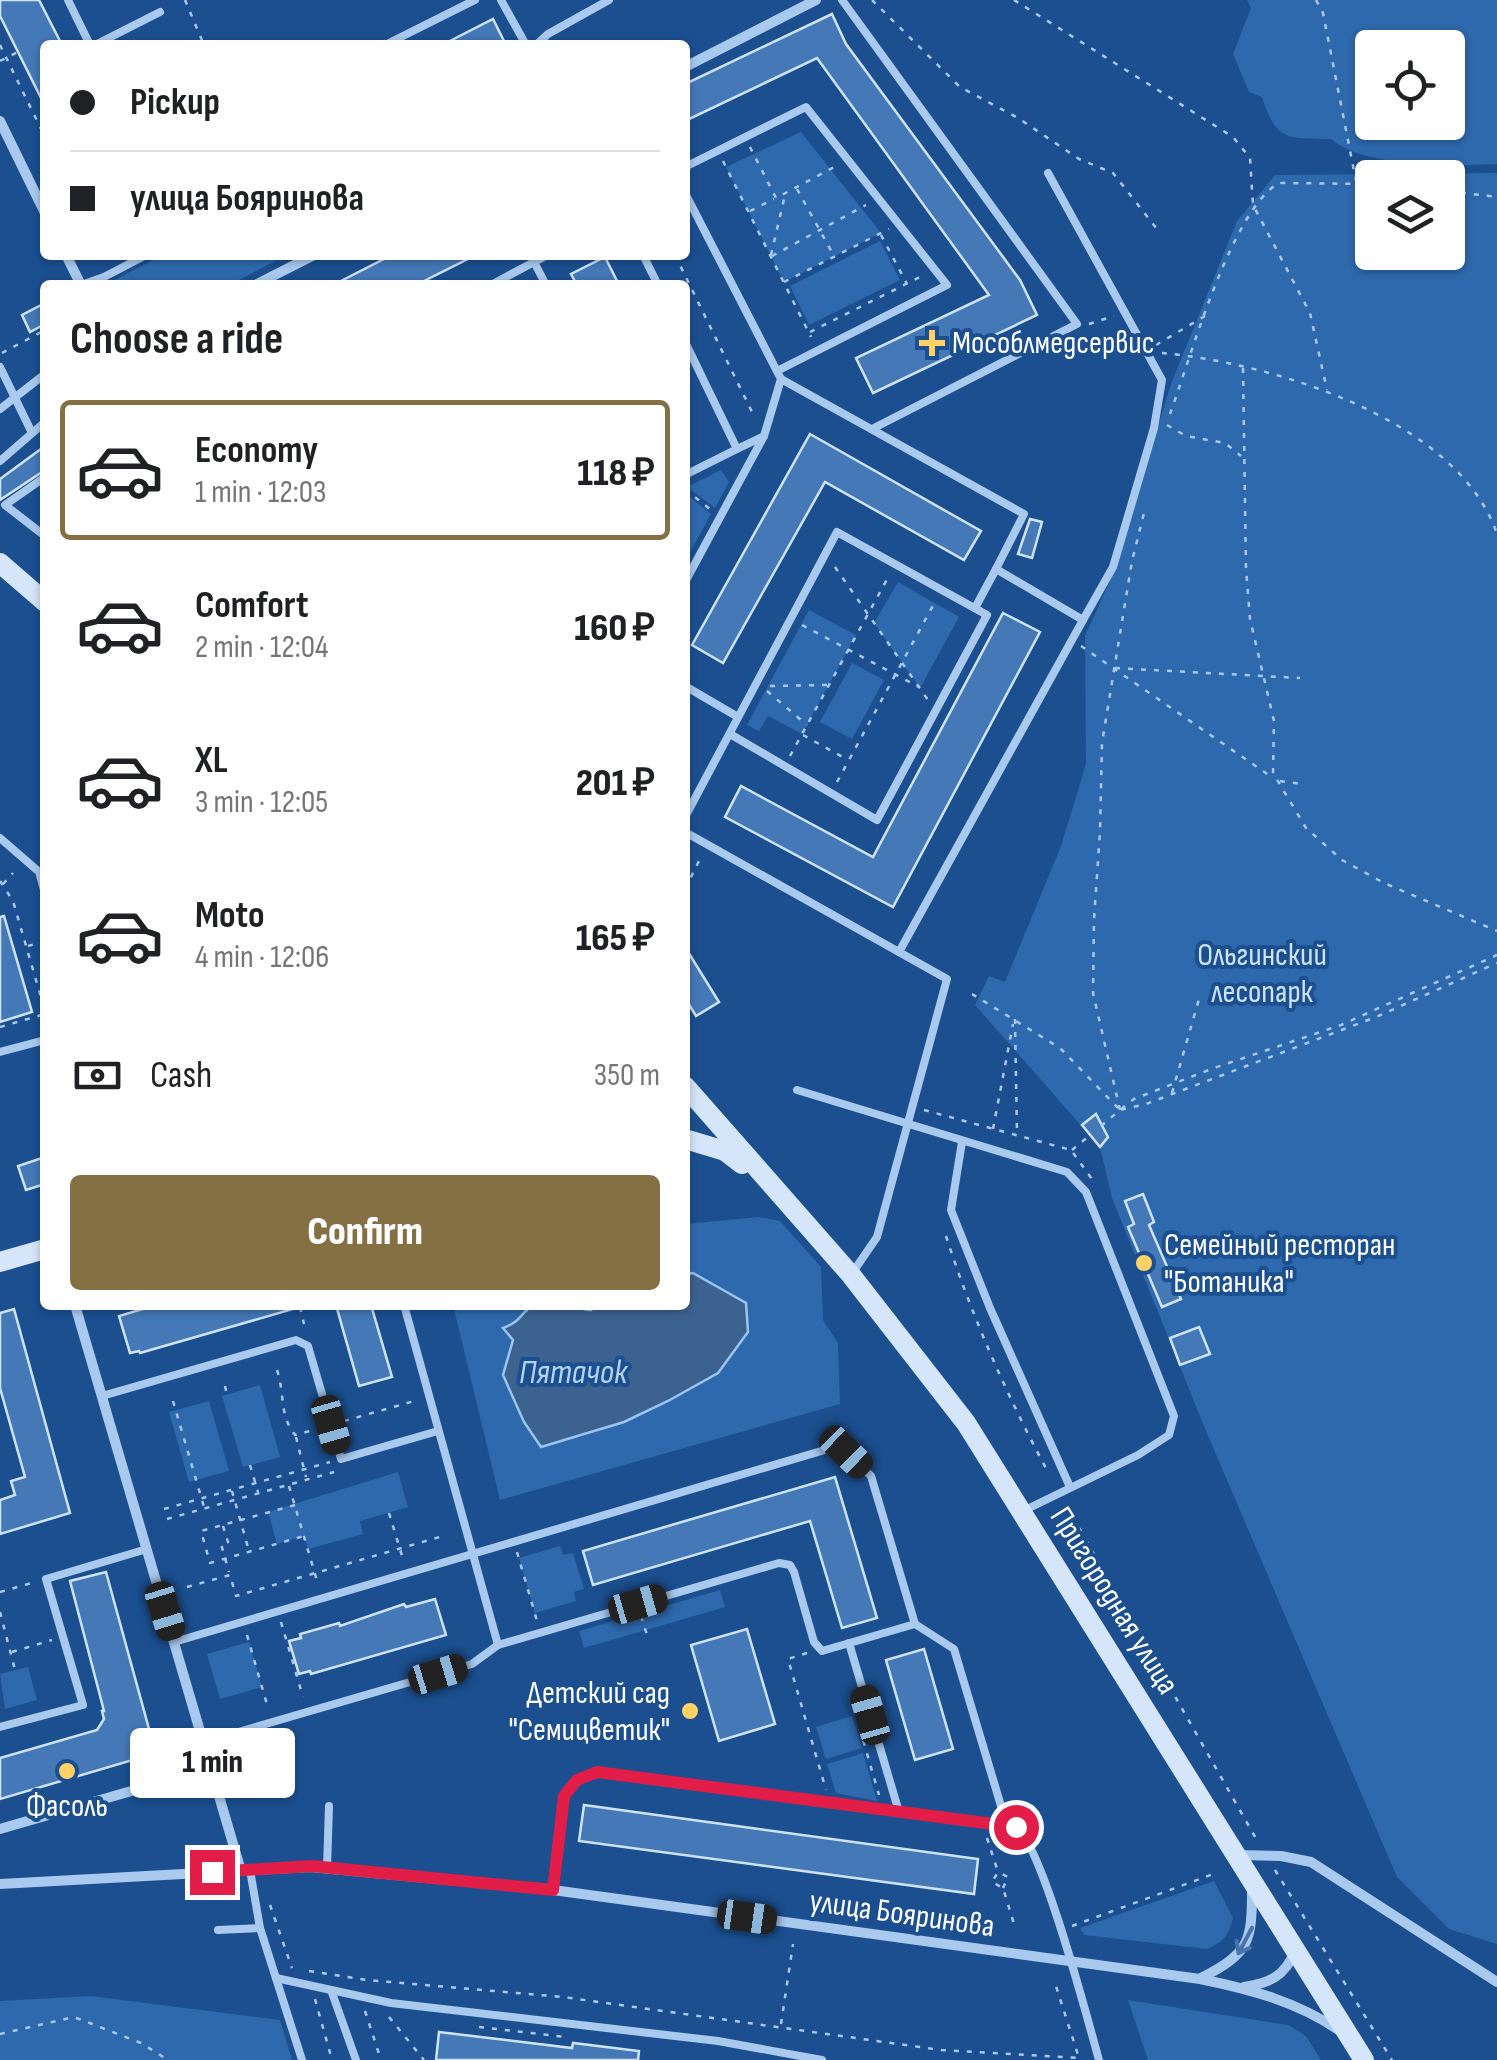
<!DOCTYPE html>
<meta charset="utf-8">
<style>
body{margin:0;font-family:"Sofia Sans Condensed",sans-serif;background:#f2f2f2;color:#202124;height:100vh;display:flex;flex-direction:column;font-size:38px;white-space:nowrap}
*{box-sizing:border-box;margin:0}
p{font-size:32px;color:#757577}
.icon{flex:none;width:55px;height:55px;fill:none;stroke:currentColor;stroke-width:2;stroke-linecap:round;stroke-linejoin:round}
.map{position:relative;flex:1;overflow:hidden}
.panel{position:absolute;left:40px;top:280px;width:650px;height:1030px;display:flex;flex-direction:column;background:#fff;border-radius:10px;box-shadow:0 2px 8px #0004}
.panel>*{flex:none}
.guide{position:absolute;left:40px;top:40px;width:650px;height:220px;border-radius:10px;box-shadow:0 2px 8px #0004;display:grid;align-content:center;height:220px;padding:0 30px;background:#fff}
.controls{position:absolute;left:1355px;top:30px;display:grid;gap:20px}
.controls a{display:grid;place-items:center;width:110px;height:110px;border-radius:10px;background:#fff;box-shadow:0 2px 8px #0004;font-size:50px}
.end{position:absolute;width:45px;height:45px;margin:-22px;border:12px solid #e11d48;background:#fff;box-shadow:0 0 0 5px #fff}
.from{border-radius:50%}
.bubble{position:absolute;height:70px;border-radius:10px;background:#fff;box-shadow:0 2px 8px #0004;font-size:32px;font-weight:800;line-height:70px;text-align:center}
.car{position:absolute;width:30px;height:60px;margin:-30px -15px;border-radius:12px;box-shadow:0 0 8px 2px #0007;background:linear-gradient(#222 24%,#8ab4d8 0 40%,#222 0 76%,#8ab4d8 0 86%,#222 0)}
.guide b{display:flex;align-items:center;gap:35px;height:95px;font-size:38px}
.guide b+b{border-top:2px solid #e0e0e0}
.guide i{width:25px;height:25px;background:#202124}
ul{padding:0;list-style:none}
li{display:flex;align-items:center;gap:30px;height:140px;margin:0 20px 15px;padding:0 10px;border:5px solid transparent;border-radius:10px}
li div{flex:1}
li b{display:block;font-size:38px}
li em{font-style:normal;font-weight:800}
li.current{border-color:#847042}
li>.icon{width:90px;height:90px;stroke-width:1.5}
h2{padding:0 30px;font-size:45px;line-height:120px}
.pay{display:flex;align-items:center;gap:25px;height:110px;padding:0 30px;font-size:38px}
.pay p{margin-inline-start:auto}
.action{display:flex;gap:20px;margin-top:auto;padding:20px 30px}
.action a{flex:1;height:115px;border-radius:10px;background:#847042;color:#fff;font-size:40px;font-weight:800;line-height:115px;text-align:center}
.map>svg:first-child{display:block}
.green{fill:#2e69ad;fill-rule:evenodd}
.water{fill:#3c6290;stroke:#9cc4f0;stroke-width:2.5}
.building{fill:#4478b7;stroke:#cfe3fa;stroke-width:2.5}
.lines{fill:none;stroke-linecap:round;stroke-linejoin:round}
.path{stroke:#a9c9ee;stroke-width:2.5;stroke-dasharray:5 8;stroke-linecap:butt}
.lane{stroke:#a9c9ee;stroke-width:8}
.street{stroke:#a9c9ee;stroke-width:10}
.secondary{stroke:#d6e6fa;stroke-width:20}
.oneway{stroke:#4674ac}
.route{stroke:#e11d48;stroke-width:12}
.poi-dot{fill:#ffd166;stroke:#1b4f8f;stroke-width:4}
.labels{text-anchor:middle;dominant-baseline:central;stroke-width:8;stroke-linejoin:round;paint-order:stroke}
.poi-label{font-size:32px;fill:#fff;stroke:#1b4f8f;text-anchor:start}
.park-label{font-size:32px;fill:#cfe3fa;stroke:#1b4f8f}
.street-label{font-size:32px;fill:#fff;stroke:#1b4f8f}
.water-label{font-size:35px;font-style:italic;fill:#b5d3f5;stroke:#1b4f8f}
</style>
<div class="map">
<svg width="1497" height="2060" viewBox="0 0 1497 2060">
<rect width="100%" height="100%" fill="#1b4f8f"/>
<g class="green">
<path d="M1247,0H1497V164C1453,166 1364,168 1331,139C1288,138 1276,142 1262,97L1249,92L1233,54L1251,8ZM1372,48H1448V122H1372Z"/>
<path d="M801,132L881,233L784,282L726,167Z"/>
<path d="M1497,173V1944L1449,1929L1397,1877L1206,1431L1112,1198L1100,1147L975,1005L989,976L1005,982L1061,846L1086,764L1085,636L1113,574L1171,384L1237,221L1275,175ZM1372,178H1448V252H1372Z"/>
<path d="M880,241L900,280L809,325L790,286Z"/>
<path d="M163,255H286L230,285H105Z"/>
<path d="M721,470L729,482L715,508L687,487Z"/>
<path d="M685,493L711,514L687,558L685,557Z"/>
<path d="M898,582L959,617L920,688L874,623Z"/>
<path d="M809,610L856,635L802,734L768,716L759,731L747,725Z"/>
<path d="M852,663L884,680L852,739L820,722Z"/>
<path d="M759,1217L780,1221L821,1267L823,1320L838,1343L840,1404L500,1500L453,1305H535L528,1308L513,1340L578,1438L624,1422L718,1373L693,1273L685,1274V1224Z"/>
<path d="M260,1385L280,1457L243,1467L222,1396Z"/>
<path d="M209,1401L229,1471L189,1482L169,1412Z"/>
<path d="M398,1472L408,1507L360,1521L363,1534L308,1549L304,1536L277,1544L268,1512Z"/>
<path d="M560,1546L563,1555L573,1553L584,1589L574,1592L576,1601L535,1613L519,1558Z"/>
<path d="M720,1590L725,1607L584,1648L579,1631Z"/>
<path d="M249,1642L262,1687L220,1699L207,1654Z"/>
<path d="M28,1667L37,1700L5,1709L0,1674Z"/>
<path d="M852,1716L862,1748L826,1759L816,1727Z"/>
<path d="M863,1753L877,1801L836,1793L827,1764Z"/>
<path d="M1214,1881L1233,1918C1229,1935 1223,1942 1207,1949L1084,1935L1080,1928Z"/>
<path d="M91,1996L280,2020L292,2060H0V2001Z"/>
<path d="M1128,2000L1288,2025L1306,2036L1321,2060H1148Z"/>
</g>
<path class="water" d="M693,1273L746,1303L748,1332L718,1373L668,1401L624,1422L541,1447L524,1422L503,1375L513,1340L503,1328C520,1321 517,1319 528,1309C542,1296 575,1309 591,1310L598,1305H685V1274Z"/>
<g class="building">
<path d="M0,0H39L62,45H45V106L0,16Z"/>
<path d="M832,14L846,44L1020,280L1037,315L873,393L856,358L989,295L817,58L685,121V84Z"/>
<path d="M493,19L506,45H442Z"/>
<path d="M392,255H476L416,285H333Z"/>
<path d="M605,257L619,285H577L571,274Z"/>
<path d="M45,303V324L30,332L22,315Z"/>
<path d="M810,434L981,531L964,560L825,482L723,663L692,645Z"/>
<path d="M45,446V470L0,500V479Z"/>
<path d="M1030,519L1042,522L1032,558L1018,554Z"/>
<path d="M1003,613L1040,632L893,907L725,817L741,786L873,857Z"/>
<path d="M4,916L32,1012L0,1022V917Z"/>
<path d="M685,947L719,1002L696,1016L685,998Z"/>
<path d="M1096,1114L1108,1137L1100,1147L1082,1125Z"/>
<path d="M45,1157V1184L26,1190L18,1166Z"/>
<path d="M1143,1194L1154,1222L1149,1225L1181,1299L1162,1307L1128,1227L1134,1224L1125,1201Z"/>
<path d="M156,1305H292L293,1309L140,1353L139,1351L130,1353L119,1316Z"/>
<path d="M336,1305H371L392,1377L359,1386Z"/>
<path d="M14,1309L70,1513L0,1534V1500L15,1495L11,1481L25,1477L0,1388V1313Z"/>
<path d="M1199,1327L1210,1354L1180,1365L1170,1338Z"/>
<path d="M835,1477L877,1618L842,1628L810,1521L593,1585L583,1551Z"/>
<path d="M106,1572L152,1740L146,1741L149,1751L142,1753L143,1757L0,1799V1758L97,1730L104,1719L102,1711H104L70,1581Z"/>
<path d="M435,1599L446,1635L311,1674L310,1671L299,1674L289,1641L301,1638L300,1634L339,1623L340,1626L404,1604L406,1607Z"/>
<path d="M747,1629L775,1724L719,1741L691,1645Z"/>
<path d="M924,1649L953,1749L915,1760L886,1660Z"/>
<path d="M584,1805L978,1859L974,1894L579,1841Z"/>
<path d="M439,2032L572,2048L573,2043L639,2051L638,2060H436Z"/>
</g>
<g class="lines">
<g class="path">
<path d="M185,0L204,45"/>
<path d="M872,0L960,87L1018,118L1079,159L1113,173L1157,229"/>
<path d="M1014,0L1233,137L1250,158L1253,205L1310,313L1327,390"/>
<path d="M1316,0L1323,13L1356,181"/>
<path d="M0,45L45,137"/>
<path d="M0,61L18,52"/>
<path d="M750,147L776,198L838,165"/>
<path d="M723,161L811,337"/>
<path d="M797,189L834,256"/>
<path d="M1448,191L1497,197"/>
<path d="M750,211L774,199"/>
<path d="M881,235L907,284"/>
<path d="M675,255L754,416"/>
<path d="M771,255L785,195"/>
<path d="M772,256L866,205"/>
<path d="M784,282L889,229"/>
<path d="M1089,324L1114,316"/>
<path d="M810,332L924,275"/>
<path d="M1156,345L1205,316"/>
<path d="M2,353L45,330"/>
<path d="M1162,353C1272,363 1458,419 1497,534"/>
<path d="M1243,368L1246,569L1250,619L1274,721L1273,773L1306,828L1342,860L1384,883L1497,931"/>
<path d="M1170,414C1190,360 1231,210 1279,183L1372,184"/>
<path d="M1167,425L1186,436L1225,443L1241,456"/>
<path d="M685,489L711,510"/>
<path d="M835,567L928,700"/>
<path d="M802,625L919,687"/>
<path d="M1081,646L1273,778"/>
<path d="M1115,668L1300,678"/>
<path d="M770,686L827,685"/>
<path d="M767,691L807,725"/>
<path d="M803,735L848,760"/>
<path d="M790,756L890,574"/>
<path d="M1280,781L1301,784"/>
<path d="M837,782L936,600"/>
<path d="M0,881L13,901L45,1011"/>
<path d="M3,884L13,873"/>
<path d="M685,889L702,855"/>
<path d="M28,946L45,941"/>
<path d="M972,994L1060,1048L1119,1109"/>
<path d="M1015,1019L1017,1135"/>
<path d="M0,1027L45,1014"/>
<path d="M1172,1093L1199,999"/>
<path d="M1121,1109L1134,1099L1214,1068L1341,1025L1497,955"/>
<path d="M924,1110L1071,1150L1094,1182"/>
<path d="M1120,1110L1093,993L1094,919L1100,832L1102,743L1132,561L1145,509"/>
<path d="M1101,1126L1120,1110L1146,1104L1376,1017L1497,963"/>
<path d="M993,1129L1013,1024"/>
<path d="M1072,1150L1090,1135"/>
<path d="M946,1236C972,1317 1008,1398 1048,1472"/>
<path d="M300,1307L304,1324"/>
<path d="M277,1370C285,1394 279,1415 295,1435L317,1429"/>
<path d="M225,1386L227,1395"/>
<path d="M173,1401L204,1507"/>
<path d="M344,1421L418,1400"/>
<path d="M296,1437L306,1477"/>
<path d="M250,1465L258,1492"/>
<path d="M289,1486L318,1584"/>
<path d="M232,1491L249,1551"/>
<path d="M295,1505L201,1531L210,1563L304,1536"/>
<path d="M1066,1505L1258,1842"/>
<path d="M164,1509L330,1462"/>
<path d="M389,1513L403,1559"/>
<path d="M167,1519L334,1472"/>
<path d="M223,1526L228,1542L221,1544L229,1572"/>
<path d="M517,1552L537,1621"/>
<path d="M187,1587L230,1575L236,1596L443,1536"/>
<path d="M0,1592L35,1582"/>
<path d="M0,1612L15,1670"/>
<path d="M641,1616L647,1635"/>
<path d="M281,1622L303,1697"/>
<path d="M247,1635L268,1708"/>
<path d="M12,1652L52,1640"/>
<path d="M807,1653L788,1659L826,1790"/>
<path d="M860,1718L857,1719L879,1795"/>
<path d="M987,1838L998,1872"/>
<path d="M1275,1870L1392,2060"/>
<path d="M1003,1888L1008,1877L998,1872L992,1882L1003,1888L1014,1924"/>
<path d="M222,1894L241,1891"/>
<path d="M270,1905L292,1968"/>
<path d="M1072,1926L1216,1873"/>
<path d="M309,1971L367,1980L563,1997L941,2050L1079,2058L1055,1983"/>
<path d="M315,1999L332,2060"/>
<path d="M365,2011L381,2060"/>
<path d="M389,2017L424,2060"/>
<path d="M781,2024L793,1944"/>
<path d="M479,2027L565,2037"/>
<path d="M0,2034L74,2017L141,2043L168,2060"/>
</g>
<g class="lane">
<path d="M68,0L90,45"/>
<path d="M501,0L526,45"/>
<path d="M842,0L1077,324L872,429"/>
<path d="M95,45L160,12"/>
<path d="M385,45L475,0"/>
<path d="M536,45L548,34L609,0"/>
<path d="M685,167L806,107L947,285L777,371"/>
<path d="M1048,173L1162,380L1154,428L1113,567L1083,620"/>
<path d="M685,193L781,379L764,436L737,449"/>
<path d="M643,255L658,285"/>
<path d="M534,262L548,255"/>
<path d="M81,285L104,277L146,255"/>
<path d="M491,285L534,262L546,285"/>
<path d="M685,342L737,449L685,475"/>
<path d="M0,367L32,433"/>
<path d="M781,379L1024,514L996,569L1083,620L899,952"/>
<path d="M0,409L45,374"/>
<path d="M0,461L45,422"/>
<path d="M45,477L5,505L45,536"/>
<path d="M685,582L764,436"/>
<path d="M975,608L996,569"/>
<path d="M685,686L738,717"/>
<path d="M685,817L837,532L987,615L877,820L730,734"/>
<path d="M685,832L947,979L877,1237L853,1272"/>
<path d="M0,838L45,877"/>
<path d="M40,875L45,894"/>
<path d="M0,1052L45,1040"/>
<path d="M797,1090L1067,1172L1086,1192L1174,1416L1169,1435L1138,1455L1023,1511"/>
<path d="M962,1142L951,1210L990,1308L1070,1487"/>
<path d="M404,1305L498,1645"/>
<path d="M102,1396L296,1340L308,1346L341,1459L438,1431"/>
<path d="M915,1624L954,1649L1007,1826"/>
<path d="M174,1642L835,1447L846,1452L871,1476L915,1624L822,1651L814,1642L794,1572L790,1565L779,1563L498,1645L472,1664L204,1742"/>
<path d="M849,1643L899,1812"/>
<path d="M0,1727L83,1705L46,1579L147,1549"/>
<path d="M327,1868L329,1806"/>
<path d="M553,1890L564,1796L577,1780L597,1772L1016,1827C1042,1844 1088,2021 1099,2060"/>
<path d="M260,1928L302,2060"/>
<path d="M218,1930L260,1928L250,1870"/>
<path d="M276,1978L391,2003L718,2041L822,2060"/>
<path d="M331,1990L356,2060"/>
</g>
<g class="street">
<path d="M685,67L816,0"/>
<path d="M0,121L45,213"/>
<path d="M66,255L81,285"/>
<path d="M255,285L314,255"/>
<path d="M75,1305L241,1871"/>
<path d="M0,1829L211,1768"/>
<path d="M1237,1855L1281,1856L1311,1862L1497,1982"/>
<path d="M0,1884L311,1867L553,1890L1200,1979C1250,1989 1298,2002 1340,2031"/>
<path d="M1201,1978C1249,1953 1252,1943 1252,1890"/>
<path d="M1244,1987C1270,1983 1285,1976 1295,1951"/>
</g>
<g class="secondary">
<path d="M0,563L45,602"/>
<path d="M685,1086L851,1275L966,1423L1364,2060"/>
<path d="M685,1139L725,1151L742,1164"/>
<path d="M0,1262L45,1249"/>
</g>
</g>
<defs><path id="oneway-shaft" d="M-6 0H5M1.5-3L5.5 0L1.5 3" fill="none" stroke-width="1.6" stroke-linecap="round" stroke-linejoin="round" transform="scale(2.5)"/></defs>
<use class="oneway" href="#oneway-shaft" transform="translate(1245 1941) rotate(118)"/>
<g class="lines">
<path class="route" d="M212,1872L312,1866L553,1890L564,1796L577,1780L597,1772L1016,1827"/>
</g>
<g class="poi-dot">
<path d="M927 328h10v10h10v10h-10v10h-10v-10h-10v-10h10z"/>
<circle cx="1144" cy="1263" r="10"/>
<circle cx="690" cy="1711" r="10"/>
<circle cx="67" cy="1771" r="10"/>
</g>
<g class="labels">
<g class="poi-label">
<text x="952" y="343">Мособлмедсервис</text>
<text x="1164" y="1245">Семейный ресторан<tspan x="1164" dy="37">"Ботаника"</tspan></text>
<text x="670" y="1693" text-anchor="end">Детский сад<tspan x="670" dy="37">"Семицветик"</tspan></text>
<text x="67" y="1806" text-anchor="middle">Фасоль</text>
</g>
<g class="park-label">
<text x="1262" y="955">Ольгинский<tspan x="1262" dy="37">лесопарк</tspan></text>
</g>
<g class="street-label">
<text transform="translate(1114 1601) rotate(58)">Пригородная улица</text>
<text transform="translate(902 1914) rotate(8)">улица Бояринова</text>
</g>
<g class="water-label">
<text x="573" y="1372">Пятачок</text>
</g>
</g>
</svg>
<div class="controls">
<a><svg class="icon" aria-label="locate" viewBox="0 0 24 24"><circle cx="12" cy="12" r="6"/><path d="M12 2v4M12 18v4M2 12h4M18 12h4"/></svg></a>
<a><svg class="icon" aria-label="layers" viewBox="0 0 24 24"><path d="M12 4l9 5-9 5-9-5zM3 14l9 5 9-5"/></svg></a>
</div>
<i class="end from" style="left:1016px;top:1827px"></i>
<i class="end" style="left:212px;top:1872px"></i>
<div class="bubble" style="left:130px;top:1728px;width:165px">1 min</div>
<i class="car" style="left:331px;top:1425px;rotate:164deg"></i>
<i class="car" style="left:846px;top:1452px;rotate:134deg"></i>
<i class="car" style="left:638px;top:1604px;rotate:74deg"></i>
<i class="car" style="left:165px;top:1611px;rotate:163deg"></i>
<i class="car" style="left:438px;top:1674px;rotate:73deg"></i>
<i class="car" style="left:870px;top:1715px;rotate:344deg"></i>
<i class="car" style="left:747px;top:1917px;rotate:98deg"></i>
<div class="guide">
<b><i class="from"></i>Pickup</b>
<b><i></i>улица Бояринова</b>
</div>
<section class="panel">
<h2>Choose a ride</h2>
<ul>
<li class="current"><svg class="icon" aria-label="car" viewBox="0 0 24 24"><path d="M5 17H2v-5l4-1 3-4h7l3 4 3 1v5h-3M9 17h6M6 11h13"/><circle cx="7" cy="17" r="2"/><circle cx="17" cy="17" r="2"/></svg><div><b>Economy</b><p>1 min · 12:03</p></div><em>118 ₽</em></li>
<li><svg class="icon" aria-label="car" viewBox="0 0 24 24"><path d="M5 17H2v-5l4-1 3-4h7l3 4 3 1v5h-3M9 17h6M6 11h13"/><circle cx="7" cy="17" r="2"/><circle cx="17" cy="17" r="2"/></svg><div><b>Comfort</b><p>2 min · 12:04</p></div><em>160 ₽</em></li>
<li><svg class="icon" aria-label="car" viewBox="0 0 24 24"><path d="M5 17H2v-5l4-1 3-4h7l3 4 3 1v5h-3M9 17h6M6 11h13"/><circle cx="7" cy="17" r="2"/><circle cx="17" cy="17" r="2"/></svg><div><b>XL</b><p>3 min · 12:05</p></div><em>201 ₽</em></li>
<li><svg class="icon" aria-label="car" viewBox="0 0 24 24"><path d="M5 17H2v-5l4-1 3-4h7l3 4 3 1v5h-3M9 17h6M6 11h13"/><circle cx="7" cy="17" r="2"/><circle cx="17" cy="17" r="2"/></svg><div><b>Moto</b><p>4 min · 12:06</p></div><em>165 ₽</em></li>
</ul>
<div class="pay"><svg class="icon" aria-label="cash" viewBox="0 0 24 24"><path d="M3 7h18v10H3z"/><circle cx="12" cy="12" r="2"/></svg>Cash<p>350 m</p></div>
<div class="action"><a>Confirm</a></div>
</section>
</div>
